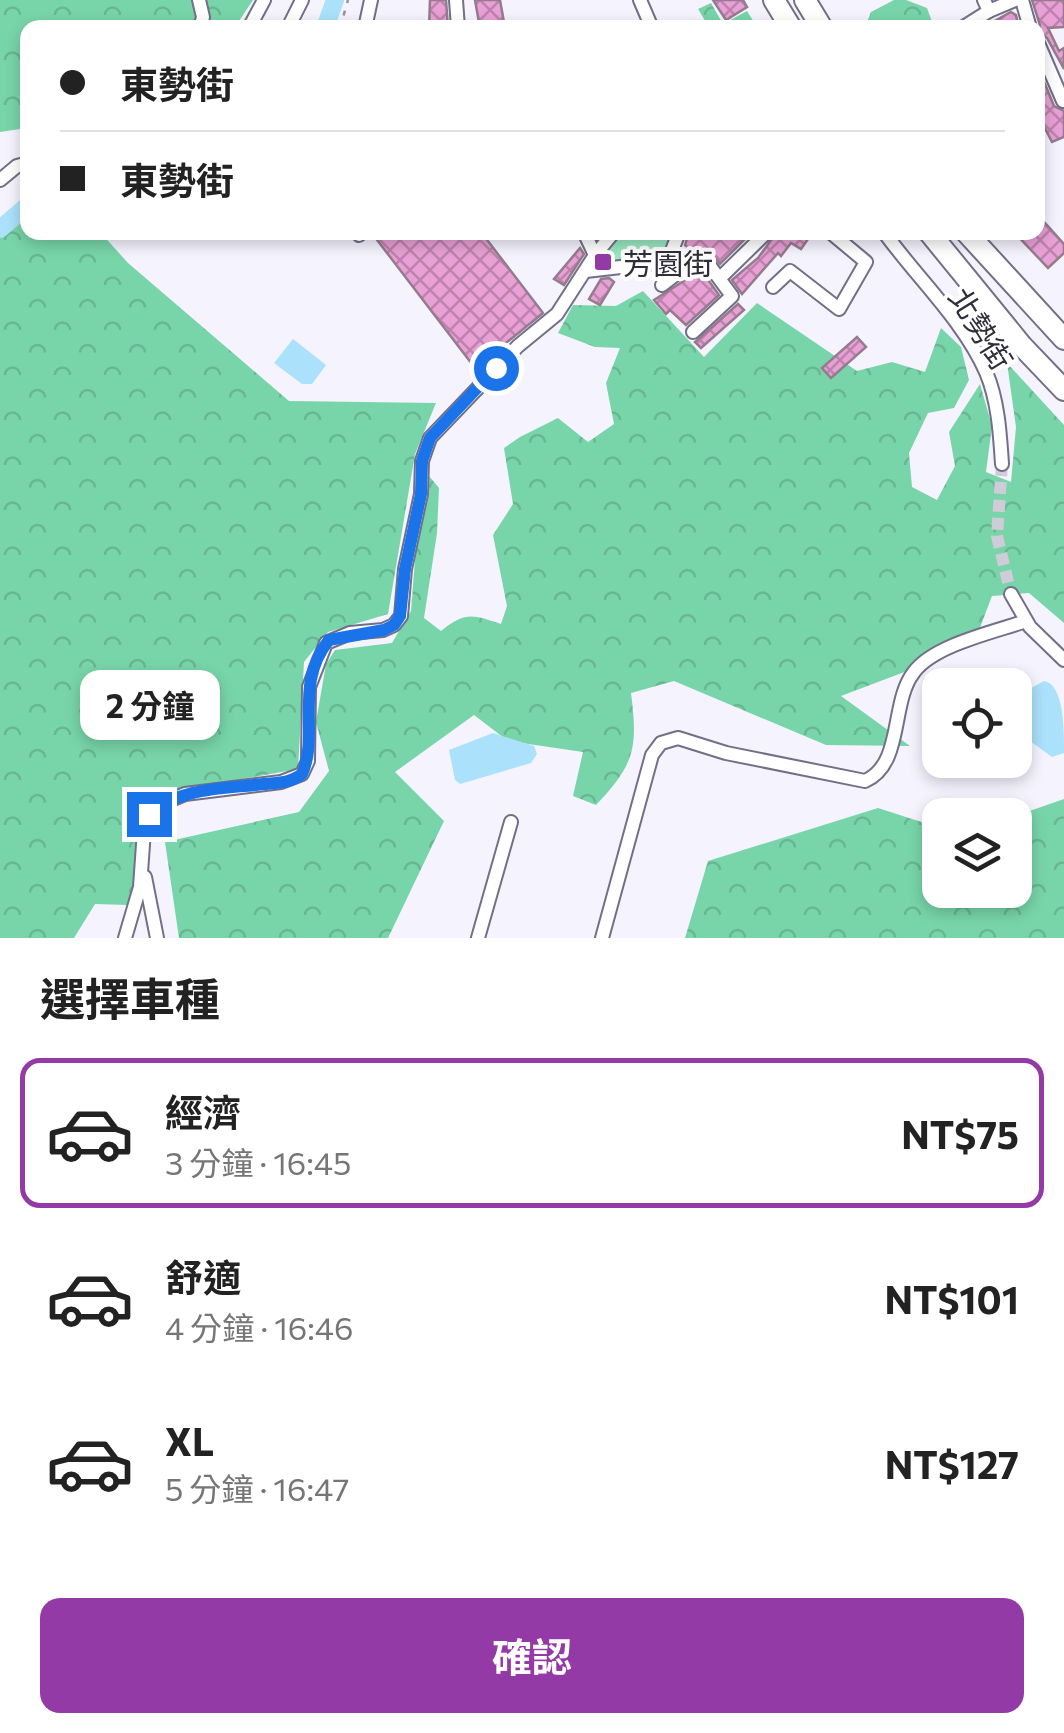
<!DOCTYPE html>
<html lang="zh-TW">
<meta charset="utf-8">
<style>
body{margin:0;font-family:Commissioner,"Noto Sans TC",sans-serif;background:#f6f6f6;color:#222;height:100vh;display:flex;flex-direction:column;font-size:38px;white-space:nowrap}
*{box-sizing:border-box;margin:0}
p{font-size:32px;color:#767676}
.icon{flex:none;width:55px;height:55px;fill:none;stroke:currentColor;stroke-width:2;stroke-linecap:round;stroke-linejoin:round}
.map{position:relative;height:938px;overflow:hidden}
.side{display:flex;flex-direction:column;background:#fff;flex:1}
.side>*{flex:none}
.top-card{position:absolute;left:20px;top:20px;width:1025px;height:220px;border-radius:20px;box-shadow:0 5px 15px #0003;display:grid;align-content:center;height:220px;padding:0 40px;background:#fff}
.buttons{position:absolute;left:922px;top:668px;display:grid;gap:20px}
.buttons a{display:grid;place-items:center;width:110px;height:110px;border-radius:20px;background:#fff;box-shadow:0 5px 15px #0003;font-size:50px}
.end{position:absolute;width:45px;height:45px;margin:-22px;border:12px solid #1a73e8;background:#fff;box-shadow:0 0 0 5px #fff}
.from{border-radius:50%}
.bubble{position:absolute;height:70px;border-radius:20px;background:#fff;box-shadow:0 5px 15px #0003;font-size:32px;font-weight:700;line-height:70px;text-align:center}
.top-card b{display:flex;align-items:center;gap:35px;height:95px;font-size:38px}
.top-card b+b{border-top:2px solid #e0e0e0}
.top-card i{width:25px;height:25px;background:#222}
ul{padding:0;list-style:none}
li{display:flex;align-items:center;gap:30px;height:150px;margin:0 20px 15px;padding:0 20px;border:5px solid transparent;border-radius:20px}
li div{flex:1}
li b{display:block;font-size:38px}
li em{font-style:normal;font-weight:700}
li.on{border-color:#943aa6}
li>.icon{width:90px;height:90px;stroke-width:1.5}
h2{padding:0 40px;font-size:45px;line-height:120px}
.primary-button{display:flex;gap:20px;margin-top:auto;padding:20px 40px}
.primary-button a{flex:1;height:115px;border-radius:20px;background:#943aa6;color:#fff;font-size:40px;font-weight:700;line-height:115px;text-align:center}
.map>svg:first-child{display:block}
.green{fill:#98e7c0}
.forest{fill:url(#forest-crowns)}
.water{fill:#abe1fa}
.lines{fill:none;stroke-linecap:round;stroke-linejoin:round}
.river{stroke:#abe1fa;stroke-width:18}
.building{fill:url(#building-cross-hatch);stroke:#947c8d;stroke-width:2.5}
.minor-tunnel{stroke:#cdccd7;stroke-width:12;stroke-dasharray:12 6;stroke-linecap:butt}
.minor-casing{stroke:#726f88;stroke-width:16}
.highway-casing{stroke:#726f88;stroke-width:24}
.path{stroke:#92919c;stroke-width:2.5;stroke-dasharray:5 8;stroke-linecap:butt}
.minor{stroke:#fff;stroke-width:12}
.highway{stroke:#fff;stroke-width:20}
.route{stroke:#1a73e8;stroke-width:12}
.poi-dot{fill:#943aa6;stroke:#fff;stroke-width:4}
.labels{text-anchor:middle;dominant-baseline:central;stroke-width:8;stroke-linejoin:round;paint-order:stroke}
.poi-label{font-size:30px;fill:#2f2e39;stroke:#fff;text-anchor:start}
.street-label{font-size:30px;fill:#2f2e39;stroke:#fff}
</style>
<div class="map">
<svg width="1064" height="938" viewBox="0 0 1064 938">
<defs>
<pattern id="forest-crowns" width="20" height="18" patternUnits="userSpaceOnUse" patternTransform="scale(2.5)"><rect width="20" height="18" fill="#78d5a9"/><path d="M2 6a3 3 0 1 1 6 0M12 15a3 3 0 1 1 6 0" fill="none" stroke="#68b792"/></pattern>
<pattern id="building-cross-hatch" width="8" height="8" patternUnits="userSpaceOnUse" patternTransform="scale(2.5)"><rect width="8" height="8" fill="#e9a0d5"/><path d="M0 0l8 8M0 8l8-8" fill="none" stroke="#bd83ae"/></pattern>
</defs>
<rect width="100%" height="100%" fill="#f4f3fe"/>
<path class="green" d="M622,233H675L668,252L661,258L594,266L604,249Z"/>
<g class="forest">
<path d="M0,0H253L235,27L28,28L27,128L0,132Z"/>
<path d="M894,0H906L927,8L934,27H865L871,12Z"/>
<path d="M711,3L723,24L747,11L757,27H709L698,9Z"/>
<path d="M27,203L28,232L101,233L128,263L289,401L436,403L415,454L388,614L328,632L304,662L298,769L153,795L137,824V876L127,905L95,904L74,938H0V230Z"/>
<path d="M643,291L704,357L757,303L857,371L892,362L925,372L941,328L961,347L969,380L954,408L928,413L909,453L912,487L937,500L955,466L949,432L980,384L992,426L986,472L1011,482L1016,427L1007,363L1064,425V623L1029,593L992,596L973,646L841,696L910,746L826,745L674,681L631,693C638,748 635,764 596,805L573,796L583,752L508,741L474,715L395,772L444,821L388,938H179L165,842L299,812L329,771L316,722L326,664L335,650L392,643L411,611L416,547L429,476L439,488L437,533L424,618L441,631C466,611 473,615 501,624L507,606L493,535L513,504L504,448L520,437L558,418L588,442L614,424L606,383L620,348L595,347L558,333L573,305L616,306Z"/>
<path d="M1064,799V938H685L708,861L878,808L940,828V890H1015V816Z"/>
</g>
<g class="water">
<path d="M293,339L326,365L312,384H302L274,363Z"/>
<path d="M1044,681C1064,684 1064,730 1064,753L1052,757L1015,730V697Z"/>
<path d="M493,733L534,746L537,754L531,763L460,784L455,780L449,750Z"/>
</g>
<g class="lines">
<g class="river">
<path d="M325,28L335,0"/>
<path d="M0,229L28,205"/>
</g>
</g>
<g class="building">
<path d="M430,0H446L448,28H429Z"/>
<path d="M475,0H500L505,28H480Z"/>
<path d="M713,0H743L747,7L726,20Z"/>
<path d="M1032,0H1064V27L1048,28L1059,51L1064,48V69L1047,38L1038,33L1040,25Z"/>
<path d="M1011,12L1016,15L1019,28H982Z"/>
<path d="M1038,67L1054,106L1064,111V137L1052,142L1038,115Z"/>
<path d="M1038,215L1064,244V253L1048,268L1014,232H1038Z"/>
<path d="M371,232H481L543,313L475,368Z"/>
<path d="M689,232H752L720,264L708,249L693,252L685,245Z"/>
<path d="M777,232H799L808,239L801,249L791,243L781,256L778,253L742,294L732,280L758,258Z"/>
<path d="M580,248L584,254L564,285L554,279Z"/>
<path d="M701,270L719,295L686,325L670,310L666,314L654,300Z"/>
<path d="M609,278L614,282L600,305L589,299L601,279Z"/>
<path d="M738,304L744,310L701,348L695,342Z"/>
<path d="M857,337L866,347L831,378L822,368Z"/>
</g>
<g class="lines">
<path class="minor-tunnel" d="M1002,464L997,536L1011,594"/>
<g class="minor-casing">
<g id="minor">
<path d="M199,0L203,17L200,28"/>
<path d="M456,0L458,28"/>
<path d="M640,0L652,28"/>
<path d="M1022,0L1030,28"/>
<path d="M989,11L1015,0"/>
<path d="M249,28L264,0"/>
<path d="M288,28L302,0"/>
<path d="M365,28L371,0"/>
<path d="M962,28L989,11L984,0"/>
<path d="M1038,43L1063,101"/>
<path d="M0,180L17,166L28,163"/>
<path d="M151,232H163"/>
<path d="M358,232L359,235"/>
<path d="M584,232L595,255"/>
<path d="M884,232C917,278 963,320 986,372C998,400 1000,433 1002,464"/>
<path d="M586,271L664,262L670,256L679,232"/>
<path d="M720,278L767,232"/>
<path d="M662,285L688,265L704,258L732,296L693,332"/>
<path d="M773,287L790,271L839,309L866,262L830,232"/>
<path d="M1011,594L1030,627L1064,660"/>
<path d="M145,877L157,938"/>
<path d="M125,938L140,887L144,830L149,814L161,804L185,794L281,782L302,774L308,761L309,687L326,643L350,633L383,630L394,625L401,616L405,569L421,494L422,461L430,438L518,346L557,314L595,255L614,232"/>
<path d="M478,938L511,822"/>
<path d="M602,938L652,755L661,743L678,738L726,753L865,781C904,764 890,702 914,672C934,645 994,632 1026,621"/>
</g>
</g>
<g class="highway-casing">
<g id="highway">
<path d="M774,0L791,28"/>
<path d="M805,0L822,28"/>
<path d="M929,232L1022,346L1064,390"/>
<path d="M966,232L1064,339"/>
</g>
</g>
<path class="path" d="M340,28L348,0"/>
<use href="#minor" class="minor"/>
<use href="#highway" class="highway"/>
</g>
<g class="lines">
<path class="route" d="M149,814C181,787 224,789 264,784C277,783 291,783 302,774C320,734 293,684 329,640L384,630L394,625L400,616L405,569L421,494L422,461L430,438L496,368"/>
</g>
<rect class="poi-dot" x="593" y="252" width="20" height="20" rx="5"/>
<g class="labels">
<g class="poi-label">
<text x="623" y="262">芳園街</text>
</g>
<g class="street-label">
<text transform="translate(982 328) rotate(58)">北勢街</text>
</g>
</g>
</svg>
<div class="buttons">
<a><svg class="icon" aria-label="locate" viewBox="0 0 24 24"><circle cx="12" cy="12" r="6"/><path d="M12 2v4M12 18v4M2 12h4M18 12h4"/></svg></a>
<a><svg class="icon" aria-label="layers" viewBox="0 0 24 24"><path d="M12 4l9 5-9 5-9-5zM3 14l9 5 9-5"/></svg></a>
</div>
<i class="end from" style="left:496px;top:368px"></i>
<i class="end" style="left:149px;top:814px"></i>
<div class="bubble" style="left:80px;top:670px;width:140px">2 分鐘</div>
<div class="top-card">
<b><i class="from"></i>東勢街</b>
<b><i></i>東勢街</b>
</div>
</div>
<section class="side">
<h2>選擇車種</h2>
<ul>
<li class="on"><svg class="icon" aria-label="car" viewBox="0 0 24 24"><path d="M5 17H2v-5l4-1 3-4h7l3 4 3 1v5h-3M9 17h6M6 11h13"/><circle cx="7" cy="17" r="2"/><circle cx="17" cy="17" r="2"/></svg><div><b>經濟</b><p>3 分鐘 · 16:45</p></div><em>NT$75</em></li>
<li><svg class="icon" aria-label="car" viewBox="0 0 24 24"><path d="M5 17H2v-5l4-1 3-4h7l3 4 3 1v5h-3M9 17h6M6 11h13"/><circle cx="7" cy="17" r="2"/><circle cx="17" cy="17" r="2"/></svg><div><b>舒適</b><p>4 分鐘 · 16:46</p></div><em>NT$101</em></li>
<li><svg class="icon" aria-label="car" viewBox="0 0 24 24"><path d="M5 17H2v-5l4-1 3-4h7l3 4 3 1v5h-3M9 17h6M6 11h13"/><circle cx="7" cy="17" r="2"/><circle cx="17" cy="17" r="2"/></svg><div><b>XL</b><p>5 分鐘 · 16:47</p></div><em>NT$127</em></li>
</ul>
<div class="primary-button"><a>確認</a></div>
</section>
